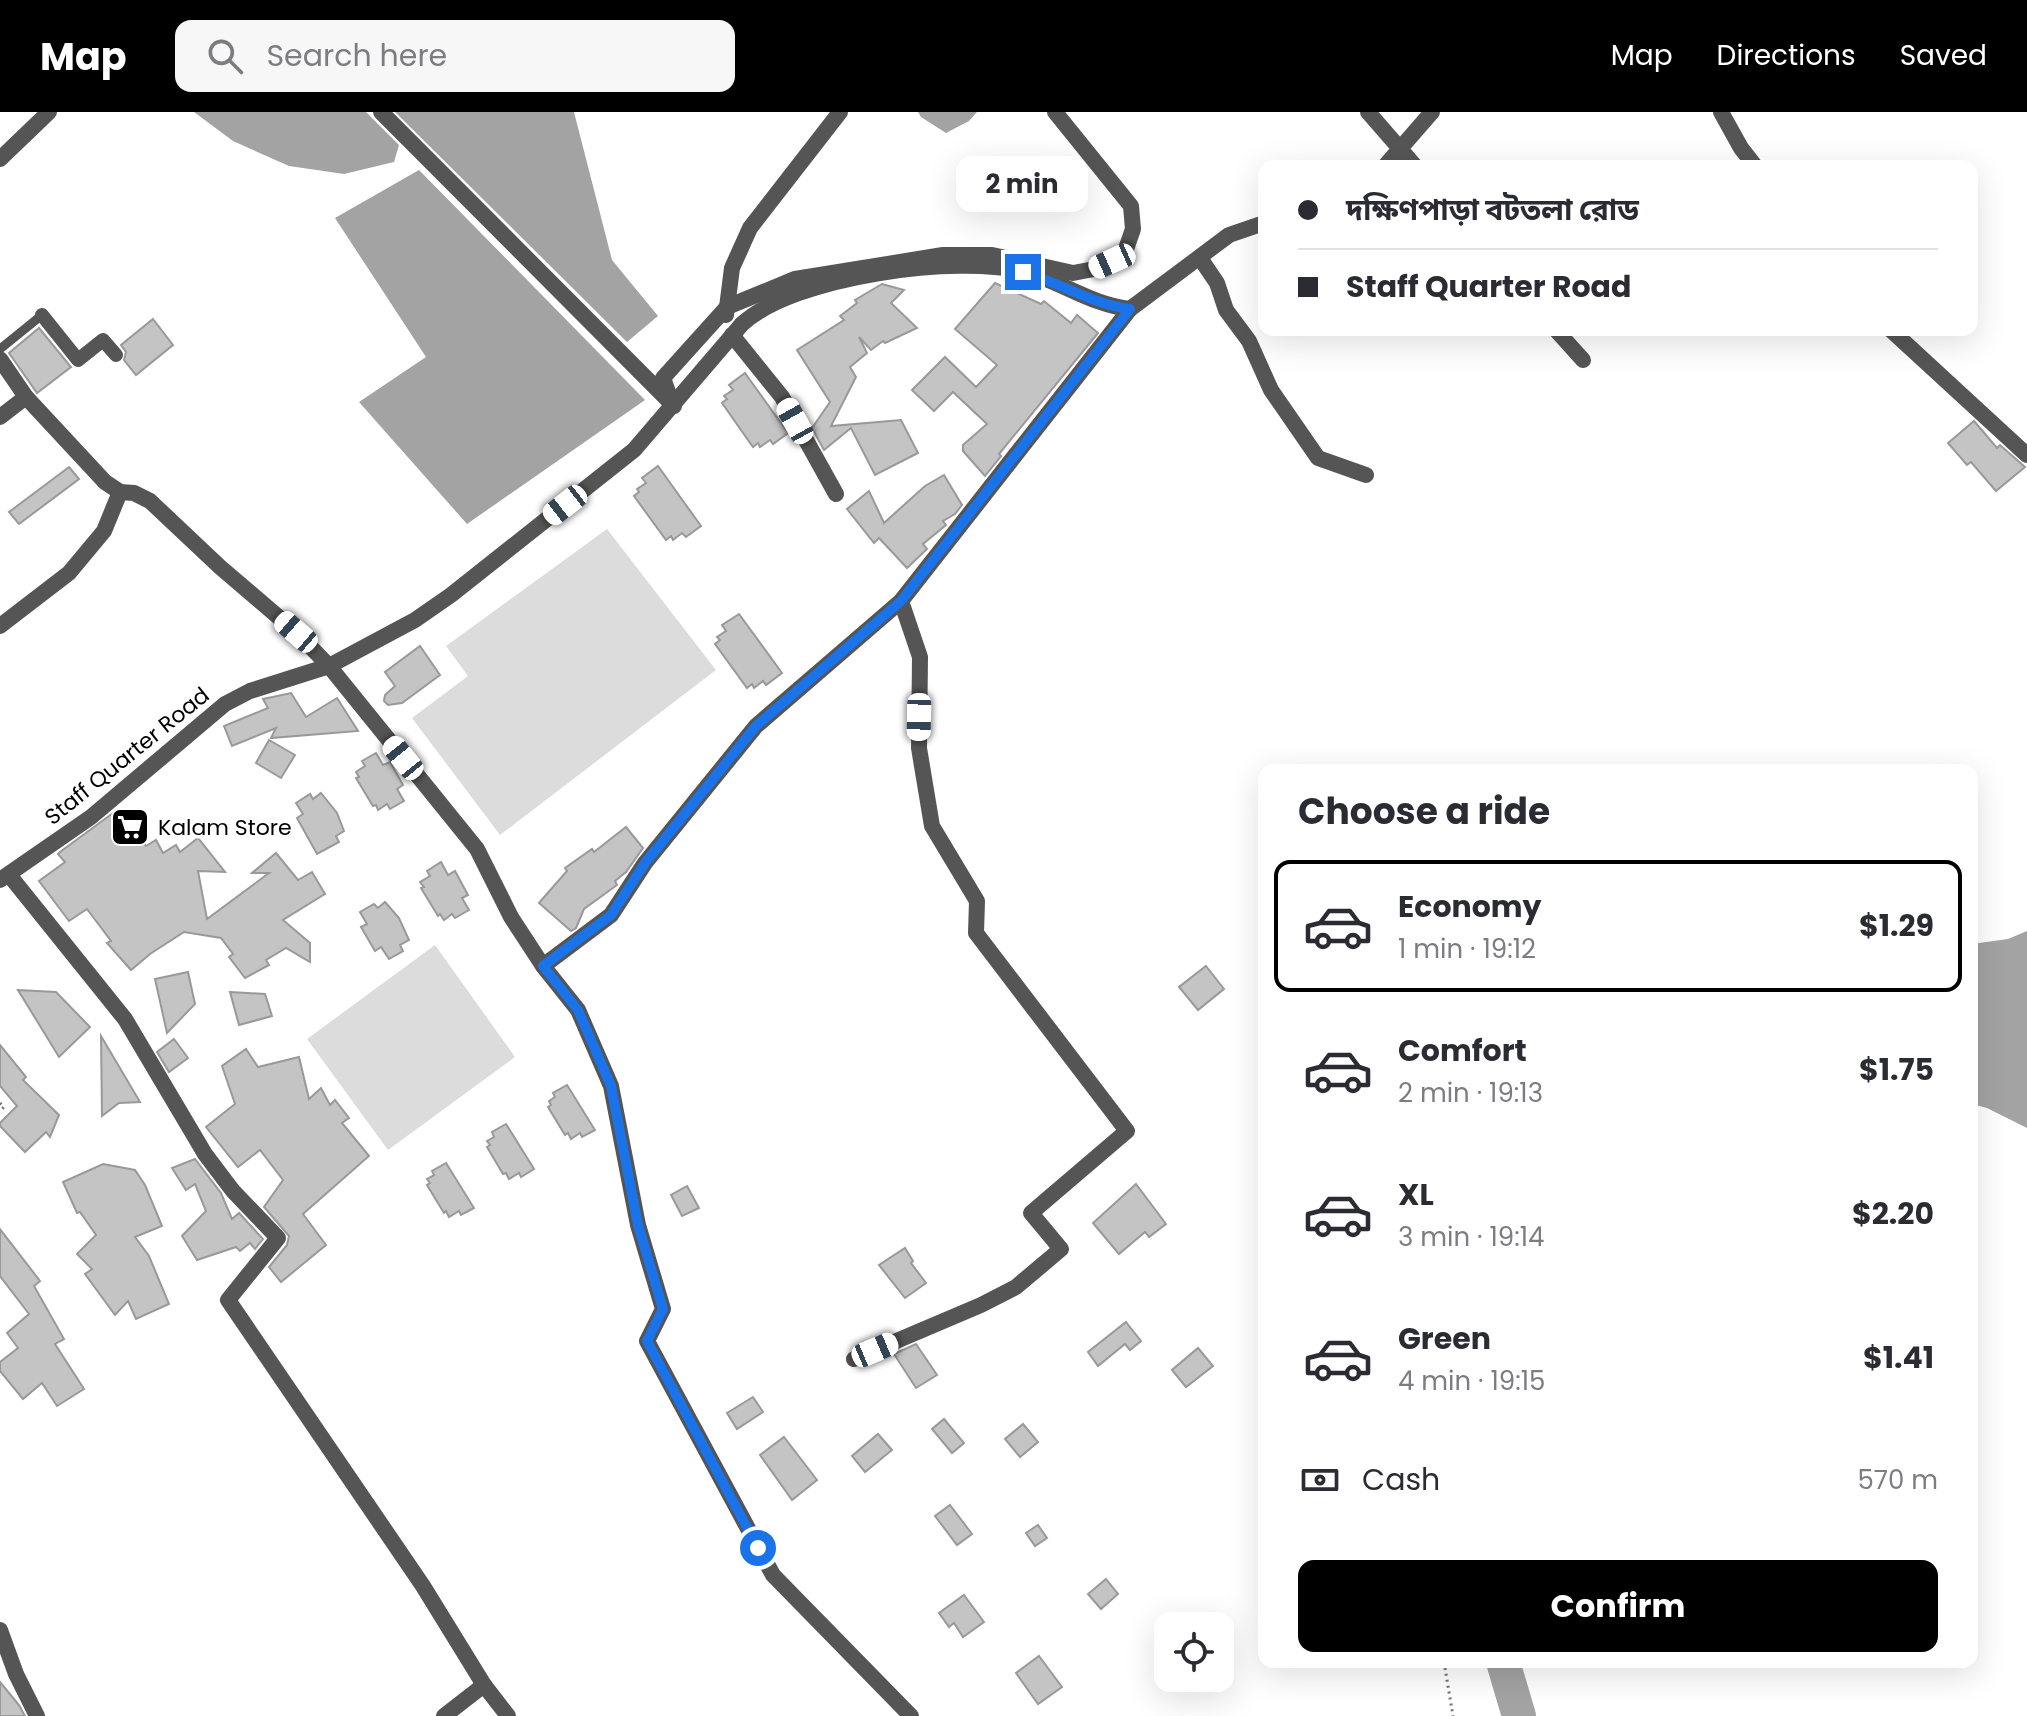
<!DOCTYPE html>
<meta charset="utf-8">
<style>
body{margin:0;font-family:Poppins,"Noto Sans Bengali",sans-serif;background:#f7f7f7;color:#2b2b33;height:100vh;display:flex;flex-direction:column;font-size:30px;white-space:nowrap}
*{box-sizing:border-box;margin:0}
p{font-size:26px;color:#7c7c81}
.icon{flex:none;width:44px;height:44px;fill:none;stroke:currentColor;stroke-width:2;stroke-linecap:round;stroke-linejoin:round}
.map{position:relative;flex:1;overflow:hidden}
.side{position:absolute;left:1258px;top:652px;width:720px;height:904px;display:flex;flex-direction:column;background:#fff;border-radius:16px;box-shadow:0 8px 32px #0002}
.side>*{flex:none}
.hud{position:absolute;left:1258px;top:48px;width:720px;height:176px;border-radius:16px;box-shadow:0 8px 32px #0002;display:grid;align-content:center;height:176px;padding:0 40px;background:#fff}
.tools{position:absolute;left:1154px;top:1500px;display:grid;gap:16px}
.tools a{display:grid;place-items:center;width:80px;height:80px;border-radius:16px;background:#fff;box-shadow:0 8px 32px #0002;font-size:40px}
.end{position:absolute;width:36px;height:36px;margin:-18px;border:10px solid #1a73e8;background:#fff;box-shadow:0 0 0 4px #fff}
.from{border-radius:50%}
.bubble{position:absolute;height:56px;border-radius:16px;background:#fff;box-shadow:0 8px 32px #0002;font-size:26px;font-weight:700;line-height:56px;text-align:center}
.car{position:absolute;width:24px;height:48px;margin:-24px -12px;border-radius:10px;box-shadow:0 0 6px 2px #0007;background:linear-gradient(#fff 24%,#345 0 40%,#fff 0 76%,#345 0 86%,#fff 0)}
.hud b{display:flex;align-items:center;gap:28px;height:76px;font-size:30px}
.hud b+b{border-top:2px solid #e1e1e2}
.hud i{width:20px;height:20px;background:#2b2b33}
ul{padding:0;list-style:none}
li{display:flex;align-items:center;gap:24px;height:132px;margin:0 16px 12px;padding:0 24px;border:4px solid transparent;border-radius:16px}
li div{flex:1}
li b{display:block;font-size:30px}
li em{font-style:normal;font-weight:700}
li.selected{border-color:#000}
li>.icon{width:72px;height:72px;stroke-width:1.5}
h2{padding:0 40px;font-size:36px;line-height:96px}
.pay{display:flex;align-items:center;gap:20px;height:88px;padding:0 40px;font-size:30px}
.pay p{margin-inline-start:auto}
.action{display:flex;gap:16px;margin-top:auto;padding:16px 40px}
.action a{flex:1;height:92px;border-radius:16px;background:#000;color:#fff;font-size:32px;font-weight:700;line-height:92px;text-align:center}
header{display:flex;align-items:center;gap:48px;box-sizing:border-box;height:112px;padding:0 40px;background:#000;color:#fff}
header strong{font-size:38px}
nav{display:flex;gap:44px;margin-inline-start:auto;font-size:28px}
.search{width:560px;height:72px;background:#f7f7f7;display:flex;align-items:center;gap:20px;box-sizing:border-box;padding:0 28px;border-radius:16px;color:#7c7c81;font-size:30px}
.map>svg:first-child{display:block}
.green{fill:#dcdcdc}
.water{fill:#a3a3a3}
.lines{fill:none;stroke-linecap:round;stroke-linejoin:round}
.river{stroke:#a3a3a3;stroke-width:34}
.building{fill:#c4c4c4;stroke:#999;stroke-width:2}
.path{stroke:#777;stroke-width:3;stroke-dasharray:2 4;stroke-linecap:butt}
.service{stroke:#555;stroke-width:9}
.pedestrian{stroke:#555;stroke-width:14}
.minor{stroke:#555;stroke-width:16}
.tertiary{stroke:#555;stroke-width:16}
.route{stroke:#1a73e8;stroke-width:10}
.labels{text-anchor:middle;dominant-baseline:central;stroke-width:7;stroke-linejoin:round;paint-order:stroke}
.street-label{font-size:22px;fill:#000;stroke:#fff}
.poi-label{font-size:22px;fill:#000;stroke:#fff;text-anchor:start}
</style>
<header>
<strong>Map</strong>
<div class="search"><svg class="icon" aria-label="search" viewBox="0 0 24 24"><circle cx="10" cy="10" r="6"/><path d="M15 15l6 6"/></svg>Search here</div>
<nav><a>Map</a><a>Directions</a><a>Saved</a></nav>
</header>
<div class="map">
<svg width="2027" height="1604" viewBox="0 0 2027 1604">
<rect width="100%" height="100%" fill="#fff"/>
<g class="green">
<path d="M607,417L716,558L500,723L412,606L468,564L446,534Z"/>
<path d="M435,833L515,945L388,1038L307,927Z"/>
</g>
<g class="water">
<path d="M194,0H366L399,33L394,50L344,62L289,54L233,29Z"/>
<path d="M395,0H574L612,148L658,204L627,230Z"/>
<path d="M918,0H977L969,9L946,21L921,5Z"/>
<path d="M419,58L645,288L467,412L359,290L426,245L335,106Z"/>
<path d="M2027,819V1016L1987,996L1972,992V832L2008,827Z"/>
</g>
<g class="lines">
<path class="river" d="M1503,1550L1519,1604"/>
</g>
<g class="building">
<path d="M995,171L1041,192L1044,189L1071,211L1077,203L1098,221L999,342L1001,344L985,364L963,339V333L987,312L953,280L934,299L912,278L945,245L976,275L997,253L955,217Z"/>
<path d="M882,172L904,178L891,191L917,216L885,231L883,229L871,238L859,225L867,241L850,255L856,265L831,314L901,308L918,341L875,363L851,316L824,338L812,316L830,290L797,238L844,208L840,204L857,191L855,188Z"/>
<path d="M153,207L173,233L136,263L124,248L126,240L121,233Z"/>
<path d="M39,216L71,255L37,281L9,241Z"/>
<path d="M745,261L788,321L773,332L770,328L760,335L758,331L753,335L722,291L727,287L724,284L733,278L729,273Z"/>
<path d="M1974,309L1997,336L2000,333L2025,355L1996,379L1971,350L1967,353L1948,331Z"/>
<path d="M658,354L701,414L686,425L682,421L673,428L671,424L666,428L634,384L639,380L637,377L646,371L642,366Z"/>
<path d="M69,355L79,367L19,412L9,400Z"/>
<path d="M944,363L962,393L955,402L943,409L946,413L923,432L927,437L907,456L879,426L874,431L847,397L869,379L884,411L925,374Z"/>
<path d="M739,502L782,561L766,573L763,569L754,576L752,572L747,576L715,532L720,528L717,525L726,519L722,513Z"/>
<path d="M420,534L440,563L402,591L388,593L384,589L385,583L395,574L385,560Z"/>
<path d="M291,581L306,605L337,586L358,619L271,626L276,616L232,634L224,614L268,596L263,587Z"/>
<path d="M269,628L295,643L281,666L256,651Z"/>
<path d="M376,641L383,653L390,650L403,673L397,677L404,689L390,697L387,692L378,698L376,693L373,694L356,666L359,665L356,660L365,654L362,649Z"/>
<path d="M321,681L337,701L344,719L336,724L339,730L317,742L297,706L303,702L296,691L310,682L313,687Z"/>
<path d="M117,698L146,734L156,728L163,741L176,733L180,740L198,726L225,760L198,759L207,807L269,761H252L276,741L298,768L312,760L325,782L283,808L310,831V850L286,836L266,848L269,853L245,866L229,845L233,842L221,826L184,820L150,842L131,858L107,831L111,829L87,797L69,809L39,769L65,750L58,742L60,740Z"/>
<path d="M626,715L643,736L626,760L615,769L617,773L584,797L576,816L571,819L539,791L567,759L565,756L592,737L594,740Z"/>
<path d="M441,750L448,763L455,759L468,783L462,786L469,798L455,806L452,802L444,808L440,802L438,804L421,776L424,775L420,770L430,764L427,759Z"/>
<path d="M385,790L399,806L409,828L400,833L403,839L389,847L381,835L375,839L361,815L367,812L360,800L374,792L378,796Z"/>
<path d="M1206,854L1224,877L1198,898L1179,875Z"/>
<path d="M188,860L195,892L167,921L155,867Z"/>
<path d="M18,878L56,880L90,915L59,945Z"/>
<path d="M230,880L265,882L272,904L239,913Z"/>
<path d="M101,924L140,990L119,991L102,1004Z"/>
<path d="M174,927L188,946L169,960L157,940Z"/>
<path d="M0,933L26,965L23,968L59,1003L50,1025L46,1020L25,1040L0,1014V1011L17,994L0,974Z"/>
<path d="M246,937L258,955L299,945L309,987L321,976L330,993L335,988L349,1006L342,1011L369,1044L303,1102L326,1133L281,1170L269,1155L287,1133L289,1124L264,1095L283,1068L260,1038L238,1055L206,1015L235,992L222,954Z"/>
<path d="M567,973L595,1018L582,1025L580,1021L571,1027L568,1021L565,1023L548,995L551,993L549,989L555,985L553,981Z"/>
<path d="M506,1012L534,1057L521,1065L519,1061L509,1067L506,1061L503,1062L487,1035L490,1033L487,1029L494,1025L492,1020Z"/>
<path d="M195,1047L221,1081L232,1107L239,1101L263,1127L255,1137L250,1131L240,1139L236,1135L197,1148L182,1124L206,1099L195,1072L186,1078L172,1056Z"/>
<path d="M446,1051L474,1096L461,1103L459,1099L449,1105L446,1099L444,1101L427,1073L430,1071L427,1067L434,1063L432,1059Z"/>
<path d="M103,1052L135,1058L145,1073L162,1114L135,1125L149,1144L169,1192L136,1207L128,1189L115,1203L85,1162L92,1157L77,1142L96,1123L80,1100L77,1101L63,1070Z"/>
<path d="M1136,1072L1166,1112L1149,1125L1145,1120L1119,1142L1093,1111Z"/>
<path d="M687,1074L699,1096L682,1104L671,1083Z"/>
<path d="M0,1117L40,1169L34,1174L64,1227L55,1232L84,1277L57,1294L42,1271L23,1287L0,1259V1250L18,1236L7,1221L29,1202L0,1164Z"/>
<path d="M905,1136L913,1149L911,1151L926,1171L905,1186L879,1153Z"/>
<path d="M1126,1210L1141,1229L1130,1238L1125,1232L1098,1254L1088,1240Z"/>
<path d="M916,1232L937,1263L916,1276L894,1242Z"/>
<path d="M1198,1236L1213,1254L1186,1275L1172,1258Z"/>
<path d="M753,1285L763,1300L737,1317L727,1301Z"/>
<path d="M944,1307L964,1331L952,1341L932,1317Z"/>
<path d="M1023,1312L1038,1330L1020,1345L1005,1327Z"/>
<path d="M878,1322L892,1338L865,1360L852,1344Z"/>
<path d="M784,1325L817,1368L792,1388L760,1343Z"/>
<path d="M950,1393L972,1422L957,1433L935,1404Z"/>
<path d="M1038,1413L1047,1426L1035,1434L1026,1421Z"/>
<path d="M1106,1467L1118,1482L1101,1497L1088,1482Z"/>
<path d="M964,1483L984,1510L963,1525L954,1511L949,1515L939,1501Z"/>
<path d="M1039,1544L1062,1575L1038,1592L1016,1561Z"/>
<path d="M0,1570L19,1593L25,1604H0Z"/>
</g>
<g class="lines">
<g class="path">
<path d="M0,991L4,995L0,999"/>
<path d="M1444,1550L1453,1604"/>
</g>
<path class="service" d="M0,237L42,203"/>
<path class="pedestrian" d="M42,203L78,248L103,228L116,243"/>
<g class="minor">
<path d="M1368,0L1415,54"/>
<path d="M1721,0L1741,36L1755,54"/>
<path d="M0,47L49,0"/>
<path d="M1200,146L1217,171L1226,198L1249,229L1271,278L1318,346L1366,363"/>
<path d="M726,203L732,156L750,116L840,0"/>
<path d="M1556,218L1583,248"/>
<path d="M1891,218L2027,343"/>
<path d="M732,223L782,285L836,382"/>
<path d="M0,247L26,285L105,370L120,380L134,381L150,389L220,455L296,520L329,554L477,737L511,805L543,854L578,898L611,974L638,1113L663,1197L647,1229L773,1463L911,1604"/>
<path d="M673,294L663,266L727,195L795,167L943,143H992L1073,161L1094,157L1112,149L1125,140L1133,117L1131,94L1055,0"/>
<path d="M0,305L26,285"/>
<path d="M0,514L69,461L104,419L120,380"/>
<path d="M10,764L125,907L205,1042L233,1079L278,1126L228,1188L423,1474L484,1573L508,1604"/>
<path d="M543,854L611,803L645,751L756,614L901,489L1130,197"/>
<path d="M854,1247L981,1193L1016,1175L1061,1137L1031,1101L1127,1019L976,821L977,789L932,714L919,636L920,545L901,489"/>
<path d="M0,1518L16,1562L37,1604"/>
<path d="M444,1604L484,1573"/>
</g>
<g class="tertiary">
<path d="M381,0L674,294"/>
<path d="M1385,54L1432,0"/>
<path d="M0,768L91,705L225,592L250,579L329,554L415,508L451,483L634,338L742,212C794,164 958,142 1026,160C1062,170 1092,193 1130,197L1229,123L1264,111"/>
</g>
</g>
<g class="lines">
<path class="route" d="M758,1436L647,1229L663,1197L638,1113L611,974L578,898L543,854L611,803L645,751L756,614L901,489L1130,197C1092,192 1060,171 1023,160"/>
</g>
<defs>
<g id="supermarket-square" transform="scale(2)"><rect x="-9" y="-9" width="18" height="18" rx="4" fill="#000" stroke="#fff"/><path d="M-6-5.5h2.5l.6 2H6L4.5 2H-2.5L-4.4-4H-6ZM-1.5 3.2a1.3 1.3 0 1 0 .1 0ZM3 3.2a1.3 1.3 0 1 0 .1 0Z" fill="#fff"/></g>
</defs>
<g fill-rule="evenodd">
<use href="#supermarket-square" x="130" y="715"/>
</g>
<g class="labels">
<g class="street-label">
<text transform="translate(127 644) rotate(-39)">Staff Quarter Road</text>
</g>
<g class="poi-label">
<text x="158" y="715">Kalam Store</text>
</g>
</g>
</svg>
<div class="tools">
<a><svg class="icon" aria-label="locate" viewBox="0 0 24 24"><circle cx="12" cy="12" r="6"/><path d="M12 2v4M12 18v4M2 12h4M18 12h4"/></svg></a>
</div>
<i class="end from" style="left:758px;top:1436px"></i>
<i class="end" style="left:1023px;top:160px"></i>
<div class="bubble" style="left:956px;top:44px;width:132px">2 min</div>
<i class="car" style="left:1112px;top:149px;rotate:246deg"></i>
<i class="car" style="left:795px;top:309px;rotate:331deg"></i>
<i class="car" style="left:565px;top:393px;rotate:232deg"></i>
<i class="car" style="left:296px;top:520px;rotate:311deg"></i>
<i class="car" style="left:919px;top:605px;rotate:181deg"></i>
<i class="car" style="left:403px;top:646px;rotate:321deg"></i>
<i class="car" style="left:875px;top:1238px;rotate:67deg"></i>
<div class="hud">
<b><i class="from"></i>দক্ষিণপাড়া বটতলা রোড</b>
<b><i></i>Staff Quarter Road</b>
</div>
<section class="side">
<h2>Choose a ride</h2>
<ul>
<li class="selected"><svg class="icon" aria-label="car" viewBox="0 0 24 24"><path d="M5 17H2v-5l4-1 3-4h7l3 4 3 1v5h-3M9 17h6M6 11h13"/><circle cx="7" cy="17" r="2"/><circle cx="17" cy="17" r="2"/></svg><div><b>Economy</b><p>1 min · 19:12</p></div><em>$1.29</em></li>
<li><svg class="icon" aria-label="car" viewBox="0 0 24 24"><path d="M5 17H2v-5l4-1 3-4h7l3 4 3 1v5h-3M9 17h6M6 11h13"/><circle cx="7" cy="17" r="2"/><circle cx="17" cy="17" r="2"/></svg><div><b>Comfort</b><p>2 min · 19:13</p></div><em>$1.75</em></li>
<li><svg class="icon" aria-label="car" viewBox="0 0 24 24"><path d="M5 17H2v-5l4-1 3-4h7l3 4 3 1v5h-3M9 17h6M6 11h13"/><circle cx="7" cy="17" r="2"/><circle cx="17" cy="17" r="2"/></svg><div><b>XL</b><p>3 min · 19:14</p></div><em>$2.20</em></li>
<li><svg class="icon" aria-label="car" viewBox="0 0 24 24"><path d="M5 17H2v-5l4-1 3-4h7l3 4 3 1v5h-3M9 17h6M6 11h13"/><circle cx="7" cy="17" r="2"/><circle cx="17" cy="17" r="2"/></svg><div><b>Green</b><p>4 min · 19:15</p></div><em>$1.41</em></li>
</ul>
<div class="pay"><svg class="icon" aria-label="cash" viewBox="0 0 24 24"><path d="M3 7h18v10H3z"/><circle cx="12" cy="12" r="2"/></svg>Cash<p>570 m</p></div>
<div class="action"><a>Confirm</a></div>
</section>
</div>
